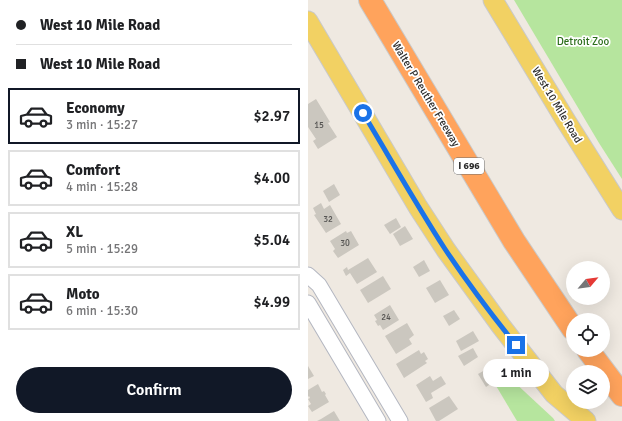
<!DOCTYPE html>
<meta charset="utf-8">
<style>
body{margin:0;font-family:Signika,sans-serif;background:#f6f6f6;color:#202124;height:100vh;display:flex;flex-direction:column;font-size:15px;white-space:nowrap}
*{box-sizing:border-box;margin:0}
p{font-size:13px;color:#757577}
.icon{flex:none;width:22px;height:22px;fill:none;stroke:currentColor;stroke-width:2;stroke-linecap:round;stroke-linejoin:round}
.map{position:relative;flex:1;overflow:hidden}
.drawer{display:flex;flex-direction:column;background:#fff;width:308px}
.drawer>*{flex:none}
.banner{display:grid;align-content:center;height:88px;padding:0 16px;background:#fff}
.needle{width:26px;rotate:61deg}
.controls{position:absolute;left:258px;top:261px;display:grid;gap:8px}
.controls a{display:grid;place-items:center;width:44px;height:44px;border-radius:50%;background:#fff;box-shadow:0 4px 16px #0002;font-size:20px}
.end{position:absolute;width:18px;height:18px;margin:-9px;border:5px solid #1a73e8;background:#fff;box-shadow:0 0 0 2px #fff}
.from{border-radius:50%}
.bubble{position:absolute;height:28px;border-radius:14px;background:#fff;box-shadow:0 4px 16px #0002;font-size:13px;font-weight:600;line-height:28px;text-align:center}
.banner b{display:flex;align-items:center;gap:14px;height:38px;font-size:15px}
.banner b+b{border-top:1px solid #e0e0e0}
.banner i{width:10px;height:10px;background:#202124}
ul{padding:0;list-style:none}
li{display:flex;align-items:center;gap:12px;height:56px;margin:0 8px 6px;padding:0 8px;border:2px solid #e0e0e0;border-radius:0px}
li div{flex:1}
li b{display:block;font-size:15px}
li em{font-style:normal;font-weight:600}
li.on{border-color:#111827}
li>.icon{width:36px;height:36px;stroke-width:1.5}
.button{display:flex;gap:8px;margin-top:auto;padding:8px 16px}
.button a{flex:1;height:46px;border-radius:24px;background:#111827;color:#fff;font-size:16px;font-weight:600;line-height:46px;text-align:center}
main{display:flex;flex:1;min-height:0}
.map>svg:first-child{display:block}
.green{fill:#b6e59e}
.building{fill:#cbc7bf}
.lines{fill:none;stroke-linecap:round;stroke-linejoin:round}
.minor-casing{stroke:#b4b7c1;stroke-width:17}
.major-casing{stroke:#c9c9c9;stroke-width:21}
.highway-casing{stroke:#c9c9c9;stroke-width:24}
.minor{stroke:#fff;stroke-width:15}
.major{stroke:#f2d163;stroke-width:19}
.highway{stroke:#ffa35c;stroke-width:22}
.route{stroke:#1a73e8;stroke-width:5}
.labels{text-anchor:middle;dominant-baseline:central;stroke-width:3.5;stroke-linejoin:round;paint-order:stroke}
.number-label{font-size:9px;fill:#555452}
.shield{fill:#fff;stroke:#6d6d6d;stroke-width:1}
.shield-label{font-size:10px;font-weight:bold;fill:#2e2e2e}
.park-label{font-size:11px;fill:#2c6e1b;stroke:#fff}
.street-label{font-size:11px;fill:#2e2e2e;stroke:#fff}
</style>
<main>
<section class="drawer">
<div class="banner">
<b><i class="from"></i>West 10 Mile Road</b>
<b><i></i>West 10 Mile Road</b>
</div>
<ul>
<li class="on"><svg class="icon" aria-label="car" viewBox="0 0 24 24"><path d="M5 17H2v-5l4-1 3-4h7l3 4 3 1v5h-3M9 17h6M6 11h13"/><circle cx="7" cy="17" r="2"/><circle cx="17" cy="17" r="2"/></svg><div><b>Economy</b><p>3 min · 15:27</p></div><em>$2.97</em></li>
<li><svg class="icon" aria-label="car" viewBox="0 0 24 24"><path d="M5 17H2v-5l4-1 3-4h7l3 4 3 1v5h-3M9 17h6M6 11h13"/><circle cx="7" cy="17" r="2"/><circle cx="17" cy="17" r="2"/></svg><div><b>Comfort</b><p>4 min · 15:28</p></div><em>$4.00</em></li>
<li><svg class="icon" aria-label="car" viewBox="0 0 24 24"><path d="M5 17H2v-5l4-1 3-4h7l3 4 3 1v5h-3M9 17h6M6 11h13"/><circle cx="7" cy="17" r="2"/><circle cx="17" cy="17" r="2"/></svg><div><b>XL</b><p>5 min · 15:29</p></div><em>$5.04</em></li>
<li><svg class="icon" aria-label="car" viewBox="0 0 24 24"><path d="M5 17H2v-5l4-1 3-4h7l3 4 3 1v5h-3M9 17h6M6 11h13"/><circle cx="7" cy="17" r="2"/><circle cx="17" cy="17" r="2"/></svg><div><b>Moto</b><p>6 min · 15:30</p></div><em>$4.99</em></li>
</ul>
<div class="button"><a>Confirm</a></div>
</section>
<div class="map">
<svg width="314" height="421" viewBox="0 0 314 421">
<rect width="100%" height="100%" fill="#efe9e1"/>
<g class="green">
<path d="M206,0H314V179L291,143Z"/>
<path d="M191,368L245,418L247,421H209L181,374Z"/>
</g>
<g class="building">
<path d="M8,99L22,122L20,123L29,137L10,149L5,141L8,139L0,127V104Z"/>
<path d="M26,184L32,195L21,202L15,191Z"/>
<path d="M13,203L16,209L22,205L33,224L18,233L6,215L8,214L5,208Z"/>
<path d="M88,218L93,227L82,234L76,225Z"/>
<path d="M97,226L105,239L92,246L85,234Z"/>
<path d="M38,231L39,233L43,231L51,245L30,258L25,251L27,249L22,241Z"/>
<path d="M60,258L69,272L49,284L42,273L38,276L35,270L39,267L40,270Z"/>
<path d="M116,260L122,271L111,277L105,267Z"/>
<path d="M75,276L83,289L60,303L52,290Z"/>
<path d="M132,280L141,295L127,303L118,288Z"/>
<path d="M82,305L91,320L75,330L72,325L70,326L67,321L69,320L66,315Z"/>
<path d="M146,310L152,319L141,326L135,316Z"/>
<path d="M99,323L106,335L101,339L104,344L88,354L77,336Z"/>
<path d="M165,331L171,341L153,351L148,341Z"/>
<path d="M165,348L170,357L156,366L150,356Z"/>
<path d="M111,350L113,354L116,352L120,359L117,361L119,363L96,378L88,364Z"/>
<path d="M0,366L6,376L0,379Z"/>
<path d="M177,370L184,383L178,387L170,374Z"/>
<path d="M122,376L125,381L133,376L138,384L123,393L125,398L118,402L108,385Z"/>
<path d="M10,384L14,392L16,391L18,394L17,395L21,402L4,412L0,406L3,404L0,399L2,398L1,396L0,397V390Z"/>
<path d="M141,396L150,409L131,421H128L121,408Z"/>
<path d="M26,411L32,421H9L13,419Z"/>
</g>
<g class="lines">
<g class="minor-casing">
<g id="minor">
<path d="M0,275L11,285L92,421"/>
<path d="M0,303L70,421"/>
</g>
</g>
<g class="major-casing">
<g id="major">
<path d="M185,0L258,121L314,210"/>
<path d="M0,21L110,207L138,250L193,326L246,394L278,421"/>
</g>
</g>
<g class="highway-casing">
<g id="highway">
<path d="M62,0L206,241L265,329"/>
<path d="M280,350L314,395"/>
</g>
</g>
<use href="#minor" class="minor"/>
<use href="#major" class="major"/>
<use href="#highway" class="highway"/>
</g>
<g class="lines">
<path class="route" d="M55,113C82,158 108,204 137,249C159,282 183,314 208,345"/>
</g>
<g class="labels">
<g class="number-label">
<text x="11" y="125">15</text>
<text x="20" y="219">32</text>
<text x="37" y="243">30</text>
<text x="78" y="317">24</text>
</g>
<rect class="shield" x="146" y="158" width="30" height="16" rx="3"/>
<g class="shield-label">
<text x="161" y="166">I 696</text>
</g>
<g class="park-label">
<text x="275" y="41">Detroit Zoo</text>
</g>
<g class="street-label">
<text transform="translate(118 94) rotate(59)">Walter P Reuther Freeway</text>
<text transform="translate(249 105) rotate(59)">West 10 Mile Road</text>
</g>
</g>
</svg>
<div class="controls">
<a><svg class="needle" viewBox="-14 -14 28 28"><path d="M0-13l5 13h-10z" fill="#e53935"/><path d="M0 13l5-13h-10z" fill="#757577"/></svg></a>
<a><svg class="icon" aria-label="locate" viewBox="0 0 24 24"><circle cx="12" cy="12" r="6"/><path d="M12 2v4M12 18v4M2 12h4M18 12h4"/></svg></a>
<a><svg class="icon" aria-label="layers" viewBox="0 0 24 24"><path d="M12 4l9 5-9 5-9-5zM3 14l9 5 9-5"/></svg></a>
</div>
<i class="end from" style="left:55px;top:113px"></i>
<i class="end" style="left:208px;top:345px"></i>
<div class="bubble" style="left:175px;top:359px;width:66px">1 min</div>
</div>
</main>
